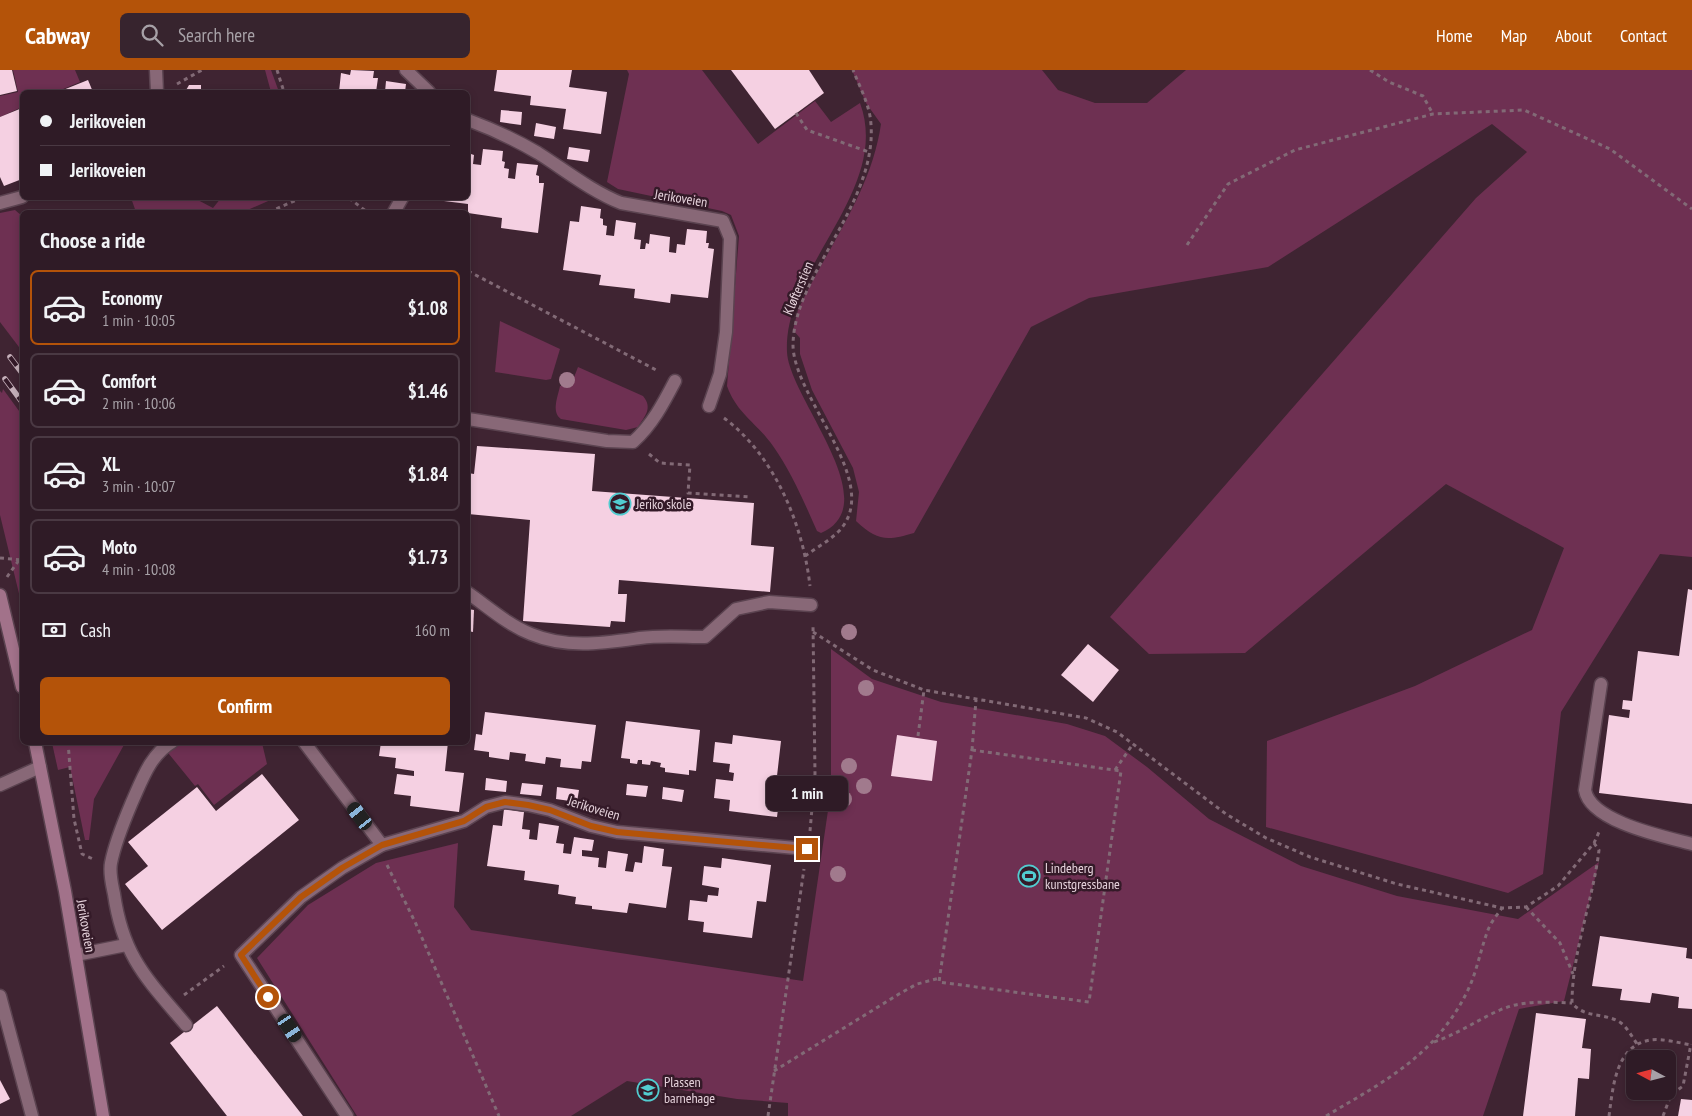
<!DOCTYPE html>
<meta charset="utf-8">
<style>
body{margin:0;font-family:"PT Sans Narrow",sans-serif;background:#37242e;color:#f1f3f6;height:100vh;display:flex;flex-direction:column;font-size:19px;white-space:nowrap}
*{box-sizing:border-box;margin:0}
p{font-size:16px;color:#a7a1a7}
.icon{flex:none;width:28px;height:28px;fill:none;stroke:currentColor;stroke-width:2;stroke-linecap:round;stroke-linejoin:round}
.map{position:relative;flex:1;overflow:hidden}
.sheet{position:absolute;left:20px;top:140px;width:450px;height:535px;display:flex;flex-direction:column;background:#2f1b26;border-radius:8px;box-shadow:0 2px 8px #0003,0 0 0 1px #4a3943}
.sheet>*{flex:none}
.hud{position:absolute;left:20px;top:20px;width:450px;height:110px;border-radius:8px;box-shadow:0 2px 8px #0003,0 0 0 1px #4a3943;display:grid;align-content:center;height:110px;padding:0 20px;background:#2f1b26}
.needle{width:32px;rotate:277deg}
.tools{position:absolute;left:1626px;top:980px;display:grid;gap:10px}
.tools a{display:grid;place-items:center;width:50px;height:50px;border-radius:8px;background:#2f1b26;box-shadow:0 2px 8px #0003,0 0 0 1px #4a3943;font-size:25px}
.end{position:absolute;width:22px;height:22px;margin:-11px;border:6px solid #b45309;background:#fff;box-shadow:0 0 0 2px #fff}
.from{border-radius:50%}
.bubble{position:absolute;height:35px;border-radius:8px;background:#2f1b26;box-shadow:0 2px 8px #0003,0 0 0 1px #4a3943;font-size:16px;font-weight:700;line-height:35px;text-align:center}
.car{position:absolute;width:15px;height:30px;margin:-15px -8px;border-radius:6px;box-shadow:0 0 4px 1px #0007;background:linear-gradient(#222 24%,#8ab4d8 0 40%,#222 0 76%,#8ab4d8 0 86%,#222 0)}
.hud b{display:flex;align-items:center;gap:18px;height:48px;font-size:19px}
.hud b+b{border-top:1px solid #4a3943}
.hud i{width:12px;height:12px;background:#f1f3f6}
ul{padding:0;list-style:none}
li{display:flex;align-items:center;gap:15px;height:75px;margin:0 10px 8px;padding:0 10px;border:2px solid #4a3943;border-radius:8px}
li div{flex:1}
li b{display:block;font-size:19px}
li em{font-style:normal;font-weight:700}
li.active{border-color:#b45309}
li>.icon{width:45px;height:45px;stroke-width:1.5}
h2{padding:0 20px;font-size:22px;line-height:60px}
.pay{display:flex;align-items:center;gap:12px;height:55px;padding:0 20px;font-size:19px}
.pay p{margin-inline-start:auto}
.action{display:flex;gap:10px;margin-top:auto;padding:10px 20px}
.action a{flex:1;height:58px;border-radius:8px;background:#b45309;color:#fff;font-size:20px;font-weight:700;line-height:58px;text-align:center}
header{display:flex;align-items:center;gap:30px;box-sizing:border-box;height:70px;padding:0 25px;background:#b45309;color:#fff}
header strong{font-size:24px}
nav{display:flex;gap:28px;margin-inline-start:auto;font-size:18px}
.search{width:350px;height:45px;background:#37242e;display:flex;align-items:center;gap:12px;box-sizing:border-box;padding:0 18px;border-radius:8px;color:#a7a1a7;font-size:19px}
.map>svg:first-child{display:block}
.green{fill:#6e3052}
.building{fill:#f5d0e2}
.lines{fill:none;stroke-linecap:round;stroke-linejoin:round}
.lane-casing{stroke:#5b4350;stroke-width:15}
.secondary-casing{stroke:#5b4350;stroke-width:15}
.path{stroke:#826a76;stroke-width:3;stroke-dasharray:4 4;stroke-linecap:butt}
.lane{stroke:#886877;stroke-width:12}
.secondary{stroke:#a2728a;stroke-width:12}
.rail-casing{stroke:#c5b0ba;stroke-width:5.5}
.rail{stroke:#341a28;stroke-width:4;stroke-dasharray:11;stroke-linecap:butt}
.tree{fill:#a17a8d}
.route{stroke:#b45309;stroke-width:6}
.labels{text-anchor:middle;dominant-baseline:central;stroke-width:5;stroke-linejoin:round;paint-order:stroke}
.street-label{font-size:14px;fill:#e5d2db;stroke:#341a28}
.poi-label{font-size:14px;fill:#e5d2db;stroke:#341a28;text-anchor:start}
</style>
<header>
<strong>Cabway</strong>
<div class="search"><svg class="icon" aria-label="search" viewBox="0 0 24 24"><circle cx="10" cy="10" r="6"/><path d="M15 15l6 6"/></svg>Search here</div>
<nav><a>Home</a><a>Map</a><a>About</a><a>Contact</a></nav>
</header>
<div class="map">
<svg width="1692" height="1046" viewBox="0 0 1692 1046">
<rect width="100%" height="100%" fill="#3f2432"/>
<g class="green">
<path d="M13,0H75L80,12L56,22H22V37L0,47V26L18,22Z"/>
<path d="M265,0H271L279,22H271Z"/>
<path d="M627,0H702L758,74L815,31L831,52L860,33C892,120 783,197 787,282C789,328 888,434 821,463L817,461C804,432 792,403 773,376C757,353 737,344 727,316L739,166L731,145L722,141L618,119L607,112L629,4Z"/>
<path d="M852,0H1042L1058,20L1095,33H1147L1186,0H1692V487L1660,484L1561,642L1543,804L1508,823L1266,757L1267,671L1415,616L1532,560L1564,478L1446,414L1245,583L1149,584L1110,547L1476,128L1527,82L1492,54L1268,197L1089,228L1031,257L914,463C887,471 877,471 856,451L859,422L853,398L812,320L800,284V268L793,260L798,240C827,178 871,123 881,54L866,33Z"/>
<path d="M131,128H194L213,138L221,128H275L243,142H136Z"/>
<path d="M15,140L22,146V281L0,252V143Z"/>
<path d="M500,251L560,279L551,309L546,310L495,302Z"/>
<path d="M578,297L643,326C653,338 645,346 638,357L626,360L561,349C551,342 558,326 560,316L571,315Z"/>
<path d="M3,319L22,345V536L0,445V321L2,323Z"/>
<path d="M831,579L872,609L941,632L1067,654L1105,666L1147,697L1209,749L1301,796L1397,826L1518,849L1599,792L1564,931L1519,939L1483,1046H788V1033L737,1029L627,1011L571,1046H357L257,888L308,835L376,793L458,773L454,837L471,860L803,911L831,720Z"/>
<path d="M52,673H125L94,729L89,770H85L70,697L58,700Z"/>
<path d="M160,673H262L267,694L214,735L198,714L195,716Z"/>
</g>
<g class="building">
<path d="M0,0H12L17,21L0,25Z"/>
<path d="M351,0L374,1L373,8H378L376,22H339L341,3L350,5Z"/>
<path d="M497,0H572L569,17L607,22L601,64L563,59L566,39L530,35L531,26L494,21Z"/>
<path d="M731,0H809L824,23L775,59Z"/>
<path d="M88,10L93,22H58Z"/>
<path d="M386,11L406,14L405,22H385Z"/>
<path d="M189,15H201V22H185Z"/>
<path d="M22,38V109L4,116L0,107V47Z"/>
<path d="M501,40L522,42L521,55L500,52Z"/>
<path d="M536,53L556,57L554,69L534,66Z"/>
<path d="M569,77L590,80L588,92L567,89Z"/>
<path d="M468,78L471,79V84L474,85L473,94L481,95L483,79L503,81L502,91L505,92L504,98L509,99L508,108L515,109L517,93L538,95L536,105L539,106V113H544L538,163L501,158L502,148L468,143V134L428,129L468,128Z"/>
<path d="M581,136L601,139L600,148L603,149V155L607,156L606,165L614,166L616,150L636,153L634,169L641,170L640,179H645L646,173L649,174L650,164L670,167L669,182L676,183L677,174L685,175L687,159L707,161L706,173H709L708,178L714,179L708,228L671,224L670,233L634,228L635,219L599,215L601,205L563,200L570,151L579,152Z"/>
<path d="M477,376L595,384L592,421L754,433L751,475L774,477L770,522L619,510L618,524H627L625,552L611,551L610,557L523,551L530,450L468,444V403L474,404Z"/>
<path d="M1688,519L1692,520V734L1599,723L1609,645L1629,648L1630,640L1622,639L1623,630L1632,631L1638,581L1679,586Z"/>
<path d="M468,539L474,540L473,562L468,561Z"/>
<path d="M1088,574L1119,600L1093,632L1061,605Z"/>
<path d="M485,642L596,655L591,692L582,691L581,699L560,697L561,689L546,687L545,694L525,691L526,684L510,682L509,690L489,687V682L474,680L476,664L482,665Z"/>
<path d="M626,651L700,660L696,701L689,700V705L665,702V698L660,697L661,693L651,691L650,695L642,694V690H638L637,694L630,693V689L621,688Z"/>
<path d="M733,665L781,671L777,706L782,707L777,747L729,741L730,730L714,728L716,709L733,711L734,703L729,702L730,694L713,692L715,672L732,674Z"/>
<path d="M897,665L937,671L932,711L891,706Z"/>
<path d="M381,672H448L445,701L464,703L459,742L410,736L411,726L394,724L397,704L414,706V701L395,698L396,688L379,686Z"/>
<path d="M262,704L299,750L162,860L125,814L148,796L128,772L197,717L216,741Z"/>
<path d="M486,708L507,711L506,722L485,720Z"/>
<path d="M522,713L543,715L541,726L520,724Z"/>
<path d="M627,714L648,716L646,727L626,725Z"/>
<path d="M557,717L579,720L577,732L556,729Z"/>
<path d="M663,717L684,720L682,732L662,729Z"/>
<path d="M504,739L524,742L522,759L530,760L529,769L537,770L539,753L559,756L556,773L564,774L563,783L571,784L574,767L594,770L592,781L582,780V786L599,788L598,797L606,798L608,781L628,784L625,801L633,802L635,792L642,793L644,776L664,779L662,796L672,797L666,838L629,833L627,843L592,839V836L575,834L576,827L558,824L559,815L524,810L525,801L487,796L493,755L502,756Z"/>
<path d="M722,788L771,795L766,832L757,831L752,868L703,862L704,852L688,850L690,830L707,832L708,825L718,826L719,818L702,815L704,796L721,798Z"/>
<path d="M1600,866L1687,878L1686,888L1692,889V939L1678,938L1679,927L1652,923L1650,933L1631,931L1620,930L1622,919L1592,916Z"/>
<path d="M217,936L303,1046H227L170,973Z"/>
<path d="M1536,943L1586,949L1582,978L1591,979L1589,1009L1578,1008L1575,1046H1523Z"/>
<path d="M0,1010L10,1029L0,1034Z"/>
<path d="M1681,1029L1692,1030V1046H1678Z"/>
</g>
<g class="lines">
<g class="lane-casing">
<g id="lane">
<path d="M156,0L157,22"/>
<path d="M406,0L429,22"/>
<path d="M468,50C492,59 516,70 538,83C565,100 591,121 621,133L723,151L730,168L726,262L720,304L709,336"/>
<path d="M0,133L22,127"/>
<path d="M394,142L402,128"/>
<path d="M468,349L607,371L633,372C652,355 663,334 675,311"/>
<path d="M468,523C488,537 508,555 531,564C567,579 604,573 640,568C661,565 684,567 705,567L736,539L769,532L811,535"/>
<path d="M1601,614L1585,720C1590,752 1666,767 1692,774"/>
<path d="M172,672C150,685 142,710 132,732C124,751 115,772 111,793C109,803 112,814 114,824C123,887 147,909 186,955"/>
<path d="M304,672L382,775"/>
<path d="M0,715L40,697"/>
<path d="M76,885L126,875"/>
<path d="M0,926L32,1046"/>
<path d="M347,1046L241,885L301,827L342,798L382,775L464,751L486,737L505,732L528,735L550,740L591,756L617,762L807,779"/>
</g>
</g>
<g class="secondary-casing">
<g id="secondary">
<path d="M0,525L22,617"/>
<path d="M35,672L65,821L103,1046"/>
</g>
</g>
<g class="path">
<path d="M277,0L284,22"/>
<path d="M1370,0L1389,12L1423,26L1433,44"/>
<path d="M177,14L202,0"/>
<path d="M796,43L807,60L869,82"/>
<path d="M349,128L367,142"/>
<path d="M269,142L301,128"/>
<path d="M1187,175L1228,114L1295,80L1433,44L1524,40L1610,79L1692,139"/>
<path d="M468,201L658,301"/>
<path d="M724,348C775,386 803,455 810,516"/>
<path d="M649,384L660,393L690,395L688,423L750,427"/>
<path d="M805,486C816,478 829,471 839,461C884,413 795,331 793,276C793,251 803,227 815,204C839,157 879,102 870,46C867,30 859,15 853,0"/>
<path d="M0,488L22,490"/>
<path d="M7,507L22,486"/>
<path d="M813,562L873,600L924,620L1086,648L1117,662L1226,744L1266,768L1310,787L1397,814L1502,838L1526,837L1558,816L1594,773L1599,762"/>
<path d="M918,666L924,620"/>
<path d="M68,672L74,749L82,784L93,789"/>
<path d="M972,680L1121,701L1089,932L939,912Z"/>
<path d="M972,680L976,630"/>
<path d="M1115,700L1133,674"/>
<path d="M810,761L815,704L813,555"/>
<path d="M1594,773L1599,780C1593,831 1572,881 1572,933C1585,949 1605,942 1621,953C1628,958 1633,969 1638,975"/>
<path d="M387,795L416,854L499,1046"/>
<path d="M1526,837L1560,873L1573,904"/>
<path d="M184,925L224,896"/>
<path d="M1434,972C1458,964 1477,950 1500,940C1522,930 1548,932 1572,933"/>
<path d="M774,1001L899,924L917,914L940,908"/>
<path d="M768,1046L804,799"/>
<path d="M1326,1046C1385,1011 1435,986 1467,922C1477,902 1480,881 1488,860C1491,852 1497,845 1502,838"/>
<path d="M1609,1046C1613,1018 1615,976 1650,970C1662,968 1679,973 1692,975"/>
<path d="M1663,1046L1671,1025L1683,1016L1691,974"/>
</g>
<use href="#lane" class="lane"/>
<use href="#secondary" class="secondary"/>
<g class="rail-casing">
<g id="rail">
<path d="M10,287L22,303"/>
<path d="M5,309L22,332"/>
</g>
</g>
<use href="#rail" class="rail"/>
</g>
<g class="tree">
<circle cx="567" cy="310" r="8"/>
<circle cx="849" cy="562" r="8"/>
<circle cx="866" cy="618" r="8"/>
<circle cx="849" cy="696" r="8"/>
<circle cx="864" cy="716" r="8"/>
<circle cx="844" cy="729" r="8"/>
<circle cx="838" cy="804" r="8"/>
</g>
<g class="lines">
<path class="route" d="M268,927L241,885L301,827L342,798L382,775L464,751L486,737L505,732L528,735L550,740L591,756L617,762L807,779"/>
</g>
<defs>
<g id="school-ring" transform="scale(1.125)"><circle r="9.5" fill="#341a28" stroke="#52ccd0" stroke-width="1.5"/><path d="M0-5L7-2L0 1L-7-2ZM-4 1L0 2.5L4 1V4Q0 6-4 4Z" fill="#52ccd0"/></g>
<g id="stadium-ring" transform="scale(1.125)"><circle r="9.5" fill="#341a28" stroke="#52ccd0" stroke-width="1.5"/><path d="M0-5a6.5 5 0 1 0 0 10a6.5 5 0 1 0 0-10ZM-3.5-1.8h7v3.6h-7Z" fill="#52ccd0"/></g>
</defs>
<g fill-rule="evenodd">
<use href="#school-ring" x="620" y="434"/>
<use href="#stadium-ring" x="1029" y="806"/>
<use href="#school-ring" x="648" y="1020"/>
</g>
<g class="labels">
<g class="street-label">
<text transform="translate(681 128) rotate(9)">Jerikoveien</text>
<text transform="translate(798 218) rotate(-67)">Kløfterstien</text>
<text transform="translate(594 738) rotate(17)">Jerikoveien</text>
<text transform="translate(86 856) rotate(80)">Jerikoveien</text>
</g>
<g class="poi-label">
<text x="636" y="434">Jeriko skole</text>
<text x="1045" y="798">Lindeberg<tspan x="1045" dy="16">kunstgressbane</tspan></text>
<text x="664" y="1012">Plassen<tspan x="664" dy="16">barnehage</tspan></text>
</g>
</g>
</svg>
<div class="tools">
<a><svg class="needle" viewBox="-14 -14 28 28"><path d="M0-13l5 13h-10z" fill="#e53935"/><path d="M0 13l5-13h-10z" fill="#a7a1a7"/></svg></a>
</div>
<i class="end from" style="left:268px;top:927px"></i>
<i class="end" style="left:807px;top:779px"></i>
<div class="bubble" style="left:766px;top:706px;width:82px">1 min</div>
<i class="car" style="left:360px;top:746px;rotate:323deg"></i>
<i class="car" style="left:290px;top:958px;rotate:146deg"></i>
<div class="hud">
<b><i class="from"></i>Jerikoveien</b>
<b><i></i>Jerikoveien</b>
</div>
<section class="sheet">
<h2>Choose a ride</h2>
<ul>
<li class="active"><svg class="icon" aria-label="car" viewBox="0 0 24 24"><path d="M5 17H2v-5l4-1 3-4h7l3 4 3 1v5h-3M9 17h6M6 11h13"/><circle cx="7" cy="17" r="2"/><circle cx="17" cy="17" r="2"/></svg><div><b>Economy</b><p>1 min · 10:05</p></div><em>$1.08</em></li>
<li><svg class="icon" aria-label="car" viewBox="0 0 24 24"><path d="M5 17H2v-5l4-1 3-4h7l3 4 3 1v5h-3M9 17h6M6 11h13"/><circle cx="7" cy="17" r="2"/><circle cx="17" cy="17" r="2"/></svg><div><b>Comfort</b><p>2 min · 10:06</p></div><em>$1.46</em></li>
<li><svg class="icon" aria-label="car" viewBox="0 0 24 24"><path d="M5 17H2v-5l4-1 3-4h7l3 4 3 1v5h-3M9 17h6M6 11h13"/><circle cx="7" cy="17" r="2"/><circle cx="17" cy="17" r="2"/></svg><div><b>XL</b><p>3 min · 10:07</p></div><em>$1.84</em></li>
<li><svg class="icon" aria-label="car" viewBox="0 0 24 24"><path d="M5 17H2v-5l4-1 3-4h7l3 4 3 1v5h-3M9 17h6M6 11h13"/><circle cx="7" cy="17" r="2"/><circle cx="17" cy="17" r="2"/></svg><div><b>Moto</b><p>4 min · 10:08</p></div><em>$1.73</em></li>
</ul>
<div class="pay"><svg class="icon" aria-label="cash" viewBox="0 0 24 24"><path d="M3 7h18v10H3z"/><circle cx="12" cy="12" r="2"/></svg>Cash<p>160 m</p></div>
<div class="action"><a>Confirm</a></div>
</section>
</div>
